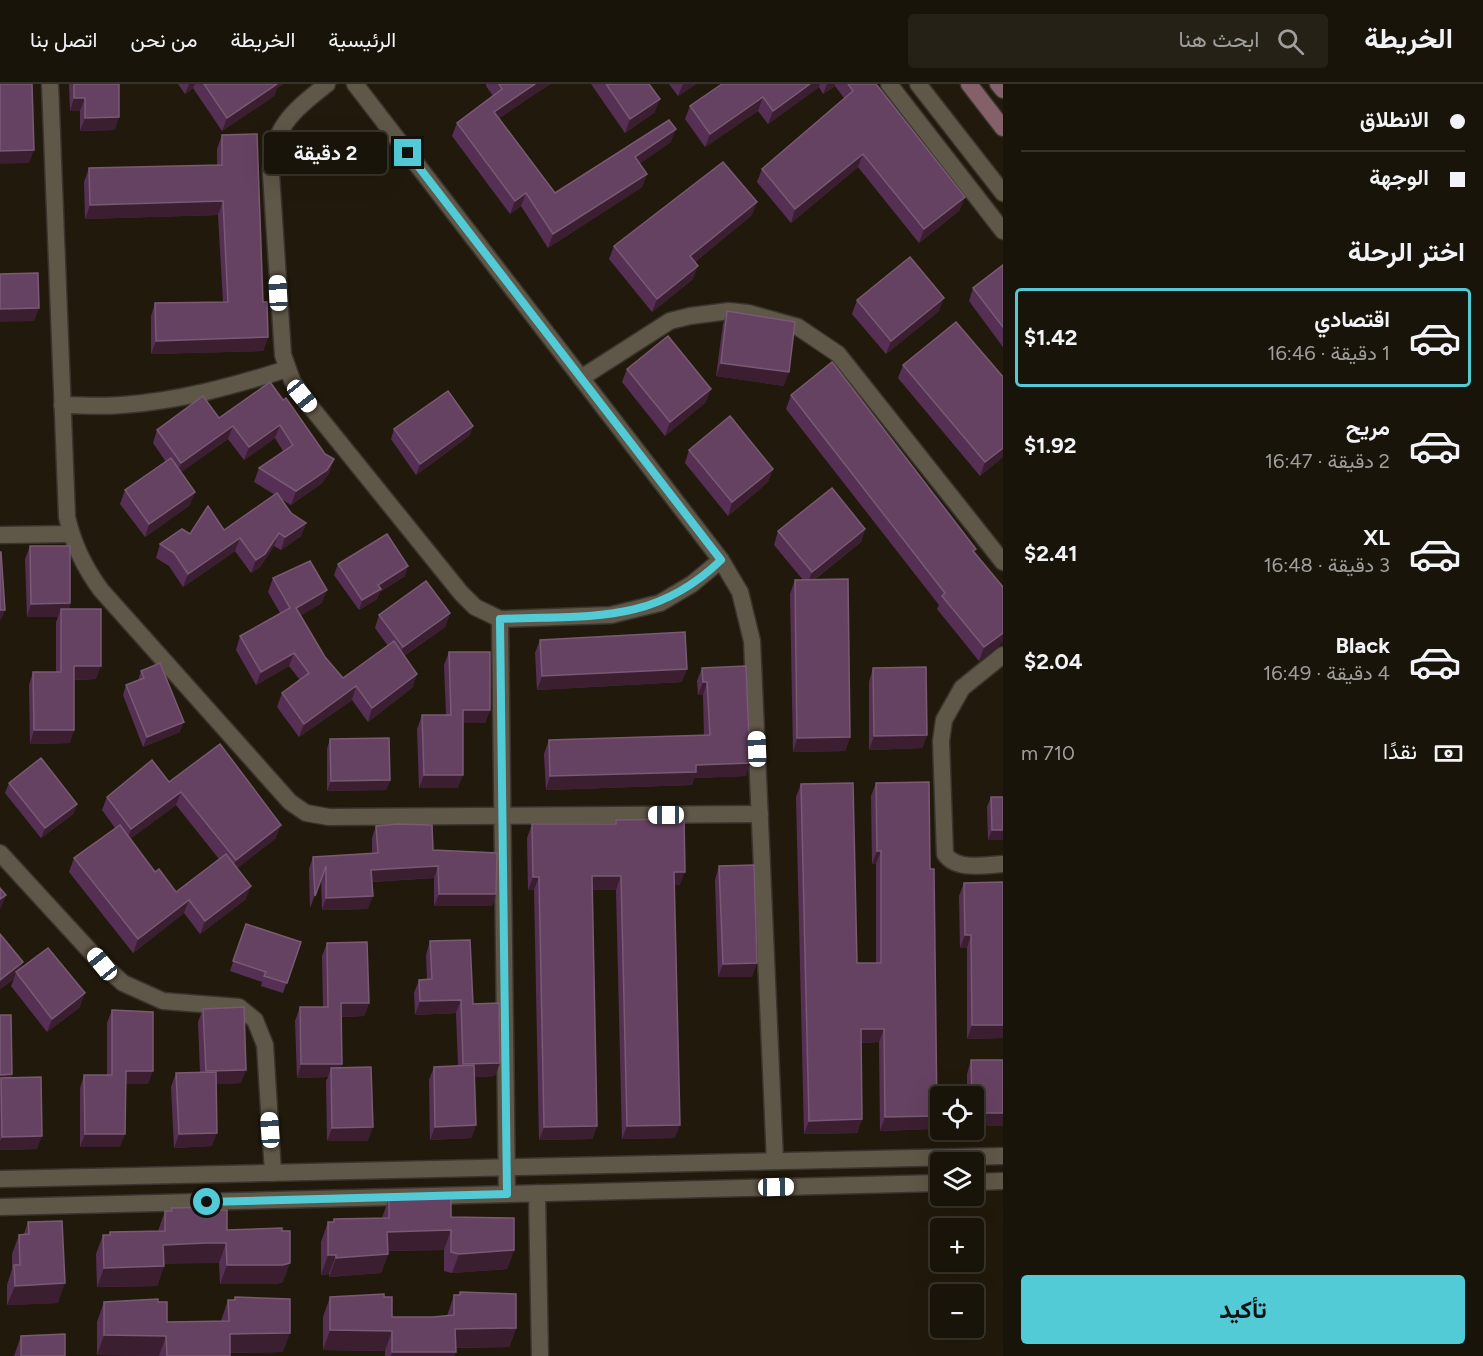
<!DOCTYPE html>
<html lang="ar">
<meta charset="utf-8">
<style>
body{margin:0;font-family:Figtree,Vazirmatn,sans-serif;background:#262117;color:#f1f3f6;direction:rtl;height:100vh;display:flex;flex-direction:column;font-size:22px;white-space:nowrap}
*{box-sizing:border-box;margin:0}
p{font-size:20px;color:#9f9e9c}
.icon{flex:none;width:33px;height:33px;fill:none;stroke:currentColor;stroke-width:2;stroke-linecap:round;stroke-linejoin:round}
.map{position:relative;flex:1;overflow:hidden;direction:ltr}
.details{display:flex;flex-direction:column;background:#191409;width:480px}
.details>*{flex:none}
.banner{display:grid;align-content:center;height:132px;padding:0 18px;background:#191409}
.fabs{position:absolute;left:930px;top:1002px;display:grid;gap:12px}
.fabs a{display:grid;place-items:center;width:54px;height:54px;border-radius:6px;background:#191409;box-shadow:0 6px 24px #0002,0 0 0 2px #37332a;font-size:30px}
.end{position:absolute;width:27px;height:27px;margin:-14px;border:8px solid #52cbd7;background:#111;box-shadow:0 0 0 3px #111}
.from{border-radius:50%}
.bubble{position:absolute;height:42px;border-radius:6px;background:#191409;box-shadow:0 6px 24px #0002,0 0 0 2px #37332a;font-size:20px;font-weight:700;line-height:42px;text-align:center;direction:rtl}
.car{position:absolute;width:18px;height:36px;margin:-18px -9px;border-radius:8px;box-shadow:0 0 4px 2px #0007;background:linear-gradient(#fff 24%,#345 0 40%,#fff 0 76%,#345 0 86%,#fff 0)}
.banner b{display:flex;align-items:center;gap:21px;height:57px;font-size:22px}
.banner b+b{border-top:2px solid #37332a}
.banner i{width:15px;height:15px;background:#f1f3f6}
ul{padding:0;list-style:none}
li{display:flex;align-items:center;gap:18px;height:99px;margin:0 12px 9px;padding:0 6px;border:3px solid transparent;border-radius:6px}
li div{flex:1}
li b{display:block;font-size:22px}
li em{font-style:normal;font-weight:700}
li.on{border-color:#52cbd7}
li>.icon{width:54px;height:54px;stroke-width:1.5}
h2{padding:0 18px;font-size:27px;line-height:72px}
.pay{display:flex;align-items:center;gap:15px;height:66px;padding:0 18px;font-size:22px}
.pay p{margin-inline-start:auto}
.primary-button{display:flex;gap:12px;margin-top:auto;padding:12px 18px}
.primary-button a{flex:1;height:69px;border-radius:6px;background:#52cbd7;color:#111;font-size:24px;font-weight:700;line-height:69px;text-align:center}
header{display:flex;align-items:center;gap:36px;box-sizing:border-box;height:84px;padding:0 30px;background:#191409;border-bottom:2px solid #37332a}
header strong{font-size:28px}
nav{display:flex;gap:33px;margin-inline-start:auto;font-size:21px}
.search{width:420px;height:54px;background:#262117;display:flex;align-items:center;gap:15px;box-sizing:border-box;padding:0 21px;border-radius:6px;color:#9f9e9c;font-size:22px}
main{display:flex;flex:1;min-height:0}
.map>svg:first-child{display:block}
.lines{fill:none;stroke-linecap:round;stroke-linejoin:round}
.minor-casing{stroke:#39342e;stroke-width:19}
.secondary-casing{stroke:#39342e;stroke-width:19}
.minor{stroke:#5f5747;stroke-width:16}
.secondary{stroke:#846169;stroke-width:16}
.wall{fill:#563054;fill-rule:evenodd}
.shaded-wall{fill:#3b1f31}
.building{fill:#654261;stroke:#785a73;stroke-width:1.5}
.route{stroke:#52cbd7;stroke-width:8}
</style>
<header>
<strong>الخريطة</strong>
<div class="search"><svg class="icon" aria-label="search" viewBox="0 0 24 24"><circle cx="10" cy="10" r="6"/><path d="M15 15l6 6"/></svg>ابحث هنا</div>
<nav><a>الرئيسية</a><a>الخريطة</a><a>من نحن</a><a>اتصل بنا</a></nav>
</header>
<main>
<section class="details">
<div class="banner">
<b><i class="from"></i>الانطلاق</b>
<b><i></i>الوجهة</b>
</div>
<h2>اختر الرحلة</h2>
<ul>
<li class="on"><svg class="icon" aria-label="car" viewBox="0 0 24 24"><path d="M5 17H2v-5l4-1 3-4h7l3 4 3 1v5h-3M9 17h6M6 11h13"/><circle cx="7" cy="17" r="2"/><circle cx="17" cy="17" r="2"/></svg><div><b>اقتصادي</b><p>1 دقيقة · 16:46</p></div><em>$1.42</em></li>
<li><svg class="icon" aria-label="car" viewBox="0 0 24 24"><path d="M5 17H2v-5l4-1 3-4h7l3 4 3 1v5h-3M9 17h6M6 11h13"/><circle cx="7" cy="17" r="2"/><circle cx="17" cy="17" r="2"/></svg><div><b>مريح</b><p>2 دقيقة · 16:47</p></div><em>$1.92</em></li>
<li><svg class="icon" aria-label="car" viewBox="0 0 24 24"><path d="M5 17H2v-5l4-1 3-4h7l3 4 3 1v5h-3M9 17h6M6 11h13"/><circle cx="7" cy="17" r="2"/><circle cx="17" cy="17" r="2"/></svg><div><b>XL</b><p>3 دقيقة · 16:48</p></div><em>$2.41</em></li>
<li><svg class="icon" aria-label="car" viewBox="0 0 24 24"><path d="M5 17H2v-5l4-1 3-4h7l3 4 3 1v5h-3M9 17h6M6 11h13"/><circle cx="7" cy="17" r="2"/><circle cx="17" cy="17" r="2"/></svg><div><b>Black</b><p>4 دقيقة · 16:49</p></div><em>$2.04</em></li>
</ul>
<div class="pay"><svg class="icon" aria-label="cash" viewBox="0 0 24 24"><path d="M3 7h18v10H3z"/><circle cx="12" cy="12" r="2"/></svg>نقدًا<p>710 m</p></div>
<div class="primary-button"><a>تأكيد</a></div>
</section>
<div class="map">
<svg width="1003" height="1272" viewBox="0 0 1003 1272">
<rect width="100%" height="100%" fill="#211a0c"/>
<g class="lines">
<g class="minor-casing">
<g id="minor">
<path d="M50,0L67,433C73,460 84,483 101,506L290,718L306,729L329,733L760,730"/>
<path d="M327,0C293,27 271,44 271,90L283,271L292,296L302,312L461,509L475,523L500,535L611,531L660,519L692,500L721,476"/>
<path d="M355,0L721,476L740,508L752,557L775,1077"/>
<path d="M889,0L1003,147"/>
<path d="M918,0L1003,109"/>
<path d="M581,294L670,237L690,232L729,227L748,229L798,243L838,270L1003,478"/>
<path d="M62,321C82,321 102,323 122,321C179,317 233,302 287,285"/>
<path d="M0,451L71,450"/>
<path d="M500,535L507,1110"/>
<path d="M1003,571L962,604L944,636L941,657L945,770C956,787 985,781 1003,780"/>
<path d="M0,769L102,880L123,899L163,917L239,923L255,936L265,961L273,1089"/>
<path d="M0,1095L1003,1072"/>
<path d="M974,1098L1003,1097"/>
<path d="M537,1109L540,1272"/>
<path d="M0,1123L940,1099"/>
</g>
</g>
<g class="secondary-casing">
<g id="secondary">
<path d="M969,0L1003,44"/>
<path d="M998,0L1003,6"/>
</g>
</g>
<use href="#minor" class="minor"/>
<use href="#secondary" class="secondary"/>
</g>
<g class="wall">
<path d="M69,0H119L115,46L80,47V27H70Z"/>
<path d="M178,0H283L277,4L274,12L222,47L193,4L185,10Z"/>
<path d="M486,0H550L499,34L555,109L671,58L640,79L647,90L642,103L548,164L521,122L510,130L452,52L457,39L493,12L486,2Z"/>
<path d="M591,0H649L655,28L625,49Z"/>
<path d="M669,0H696L678,12Z"/>
<path d="M722,0H876L960,126L919,159L858,83L791,139L757,98L762,85L844,14L835,2L823,10L819,3L768,40L758,27L705,63L685,35L690,22Z"/>
<path d="M222,51L263,218L268,253L263,267L151,270V232L155,219L223,218L218,131L85,135L84,98L89,84L217,81V65Z"/>
<path d="M752,131L695,178L693,195L652,228L609,175L614,162Z"/>
<path d="M1003,181V263L969,217L973,204Z"/>
<path d="M857,216L939,227L886,270L852,230Z"/>
<path d="M727,227L784,302L716,292L723,240Z"/>
<path d="M903,281L1003,293V373L980,392L898,294Z"/>
<path d="M627,285L706,318L665,352L622,298Z"/>
<path d="M791,311L975,468L1003,503V558L979,577L937,525L939,521L786,325Z"/>
<path d="M283,316L325,370L334,375L329,389L322,399L291,421L281,415L291,429L306,439L301,452L281,466L274,462L260,483L251,489L235,467L183,503L169,482L156,474L160,460L190,450L224,446L275,411L254,398L259,384L283,367L275,354L244,376L228,355L181,388L190,421L145,453L120,420L125,406L166,378L153,359L157,346L219,334Z"/>
<path d="M473,342L469,352L416,391L391,355L394,345Z"/>
<path d="M689,366L773,385L768,398L728,432L685,379Z"/>
<path d="M865,445L861,458L814,496L850,653L845,667L793,668L790,510L795,496H803L774,461L778,447Z"/>
<path d="M30,462L70,519L69,525L96,595L74,596L70,659L30,660L29,601L33,588H56V538L58,533H27L25,475Z"/>
<path d="M338,480L405,492L380,508L377,515L359,526L334,491Z"/>
<path d="M273,494L322,519L301,531L325,573L343,594L388,562L375,544L379,531L450,529L445,543L404,572L413,603L368,638L352,616L299,653L277,623L282,609L300,596L289,582L256,601L236,566L240,552L280,529L268,508Z"/>
<path d="M540,556L682,598L537,606L535,569Z"/>
<path d="M449,568L490,626L485,639H463L458,704H419L417,645L422,631H446L444,581Z"/>
<path d="M702,584L746,692L694,694L692,701L546,706L544,670L549,656L704,652L703,611H698L697,597Z"/>
<path d="M873,584L927,651L922,664L869,666V598Z"/>
<path d="M141,587L180,648L143,663L123,611L126,601L138,596Z"/>
<path d="M330,655L390,696L386,706L327,707V665Z"/>
<path d="M169,698L276,754L237,784L246,815L200,850L184,829L133,869L69,788L74,774L115,744L102,726L107,713ZM176,721L219,775L176,808L155,788L130,755Z"/>
<path d="M9,699L77,720L73,730L41,754L5,709Z"/>
<path d="M876,699L930,785L937,1032L932,1045L880,1047L879,958L861,959L862,1035L857,1049L804,1050L796,713L801,700L857,879H876V780H872L871,712Z"/>
<path d="M991,713H1003V756H988L987,723Z"/>
<path d="M616,736L680,801H674L675,1054L622,1055L616,806H592L597,1042L592,1055L539,1056L534,806H528L527,754L532,740H614Z"/>
<path d="M376,742L433,766L496,810L492,822H434V794L372,798L368,825L322,826L321,794L310,824L309,785L313,773L372,769V754Z"/>
<path d="M719,782L752,893H718L715,796Z"/>
<path d="M1003,798V954L967,955V864H960L959,812L964,799Z"/>
<path d="M246,840L301,858L283,909L261,902L262,898L230,887Z"/>
<path d="M0,850L20,885L80,923L47,948L11,902L14,895L0,905Z"/>
<path d="M430,857L473,920L495,992L474,993L476,1041L471,1054L430,1056L429,996L434,983L458,982L456,929L415,931L414,909L419,896L427,895L426,871Z"/>
<path d="M327,859L369,919L364,932L341,933L342,980L340,984L368,1057H327L326,997L328,993L297,994L295,937L300,923H323L322,872Z"/>
<path d="M203,925L241,999L216,1000L212,1062L174,1064L171,1003L176,989L200,988L198,938Z"/>
<path d="M112,926L148,1000H126L120,1063H80V1004L84,991H107V939Z"/>
<path d="M0,931L12,990L11,994L37,1065L0,1066Z"/>
<path d="M971,976H1003V1042H974V1012H967V990Z"/>
<path d="M389,1114L451,1133L514,1166L507,1185L452,1189L444,1187V1166L388,1167V1170L381,1189L329,1193V1190L321,1191V1158L328,1138H333L334,1135L382,1134Z"/>
<path d="M171,1124L220,1126L227,1146L283,1198L276,1200H220L219,1179L199,1178L164,1180V1182L157,1202L97,1203L96,1170L103,1151H109L110,1148L158,1147L165,1127H170Z"/>
<path d="M28,1138L58,1219L7,1221V1201L12,1185V1170L19,1151L24,1150Z"/>
<path d="M460,1208L516,1244L509,1263L456,1264L454,1272H385V1267L323,1266V1233L330,1213H384L392,1233H433L447,1232L454,1211H459Z"/>
<path d="M235,1213L283,1268L230,1269V1272H159L97,1271V1238L104,1218H158L167,1238L221,1237L228,1216H234Z"/>
<path d="M21,1252L65,1272H14Z"/>
</g>
<g class="shaded-wall">
<path d="M189,0H195L193,4L185,10Z"/>
<path d="M274,0H283L277,4L274,12L222,47L227,34Z"/>
<path d="M535,0H550L489,41L494,28Z"/>
<path d="M683,0H696L678,12Z"/>
<path d="M810,0H820L819,3L768,40L773,27Z"/>
<path d="M827,0H835V2L823,10Z"/>
<path d="M763,13L758,27L705,63L710,50Z"/>
<path d="M74,14H85L80,27H70Z"/>
<path d="M660,15L655,28L625,49L630,35Z"/>
<path d="M119,33L115,46L80,47L85,34Z"/>
<path d="M676,45L671,58L631,86L635,73Z"/>
<path d="M34,66L29,79L0,80V67Z"/>
<path d="M863,70L858,83L791,139L795,125Z"/>
<path d="M647,90L642,103L548,164L553,150Z"/>
<path d="M526,109L521,122L510,130L515,117Z"/>
<path d="M965,113L960,126L919,159L924,145Z"/>
<path d="M223,117L218,131L85,135L90,121Z"/>
<path d="M757,118L752,131L685,186L690,172Z"/>
<path d="M698,182L693,195L652,228L657,215Z"/>
<path d="M944,214L939,227L886,270L891,257Z"/>
<path d="M39,224L34,237L0,238V225Z"/>
<path d="M268,253L263,267L151,270L156,257Z"/>
<path d="M721,279L789,288L784,302L716,292Z"/>
<path d="M711,305L706,318L665,352L670,338Z"/>
<path d="M280,341L275,354L244,376L249,363Z"/>
<path d="M233,342L228,355L176,392L181,379Z"/>
<path d="M473,342L469,352L416,391L420,380Z"/>
<path d="M1003,364V373L980,392L985,378Z"/>
<path d="M334,375L329,389L322,399L291,421L296,407Z"/>
<path d="M773,385L768,398L728,432L732,418Z"/>
<path d="M195,408L190,421L145,453L149,440Z"/>
<path d="M306,439L301,452L281,466L285,453Z"/>
<path d="M865,445L861,458L807,501L812,488Z"/>
<path d="M279,449L274,462L260,483L251,489L256,476Z"/>
<path d="M240,454L235,467L183,503L188,490Z"/>
<path d="M408,482L405,492L380,508L377,515L359,526L362,516L378,501Z"/>
<path d="M327,506L322,519L292,537L296,524Z"/>
<path d="M70,519L66,533L61,525L58,533H27L31,520Z"/>
<path d="M0,526H5L1,536H0Z"/>
<path d="M450,529L445,543L398,576L403,563Z"/>
<path d="M1003,549V558L979,577L984,563Z"/>
<path d="M294,569L289,582L256,601L261,588Z"/>
<path d="M74,582H101L96,595L69,596Z"/>
<path d="M687,585L682,598L537,606L542,592Z"/>
<path d="M417,590L413,603L368,638L372,624Z"/>
<path d="M703,598H707L703,611H698Z"/>
<path d="M356,602L352,616L299,653L304,640Z"/>
<path d="M463,626H490L485,639H458Z"/>
<path d="M184,638L180,648L143,663L147,653Z"/>
<path d="M34,646H74L70,659L30,660Z"/>
<path d="M927,651L922,664L869,666L874,652Z"/>
<path d="M850,653L845,667L793,668L797,654Z"/>
<path d="M750,679L746,692L694,694L692,701L546,706L550,692L696,681Z"/>
<path d="M424,691H463L458,704H419Z"/>
<path d="M390,696L386,706L327,707L331,697Z"/>
<path d="M181,708L176,721L126,758L131,745Z"/>
<path d="M77,720L73,730L41,754L45,744Z"/>
<path d="M281,741L276,754L231,789L236,776Z"/>
<path d="M992,746H1003V756H988Z"/>
<path d="M877,767H881L876,780H872Z"/>
<path d="M438,782L434,794L367,798L371,786Z"/>
<path d="M674,788H685L680,801H669Z"/>
<path d="M592,792H621L616,806H587Z"/>
<path d="M533,793H539L534,806H528Z"/>
<path d="M251,802L246,815L200,850L205,837Z"/>
<path d="M439,810H496L492,822H434Z"/>
<path d="M6,811L1,824L0,825V815Z"/>
<path d="M373,812L368,825L322,826L326,814Z"/>
<path d="M189,816L184,829L133,869L138,855Z"/>
<path d="M965,851H971L967,864H960Z"/>
<path d="M23,878L18,891L16,888L14,895L0,905V896Z"/>
<path d="M757,879L752,893H718L723,880Z"/>
<path d="M85,909L80,923L47,948L52,935Z"/>
<path d="M461,916L456,929L415,931L420,917Z"/>
<path d="M341,919H369L364,932L336,933Z"/>
<path d="M972,941H1003V954L967,955Z"/>
<path d="M861,945H884L879,958L856,959Z"/>
<path d="M500,979L495,992L458,994L463,980Z"/>
<path d="M301,980H342L337,993L331,984L328,993L297,994Z"/>
<path d="M246,986L241,999L201,1001L206,987Z"/>
<path d="M126,987H153L148,1000H121Z"/>
<path d="M12,990L7,1004L1,994L0,996V991Z"/>
<rect x="974" y="1029" width="29" height="13"/>
<path d="M937,1032L932,1045L880,1047L885,1033Z"/>
<path d="M862,1035L857,1049L804,1050L809,1037Z"/>
<path d="M476,1041L471,1054L430,1056L435,1043Z"/>
<path d="M680,1041L675,1054L622,1055L627,1042Z"/>
<path d="M597,1042L592,1055L539,1056L544,1043Z"/>
<path d="M373,1043L368,1057H327L332,1044Z"/>
<path d="M217,1049L212,1062L174,1064L179,1050Z"/>
<path d="M85,1050H125L120,1063H80Z"/>
<path d="M42,1052L37,1065L0,1066V1057L2,1053Z"/>
<path d="M451,1146L444,1166L380,1167L387,1148Z"/>
<path d="M206,1159H226L219,1179L156,1180L163,1161Z"/>
<path d="M514,1166L507,1185L452,1189L459,1170Z"/>
<path d="M388,1170L381,1189L329,1193L336,1174Z"/>
<path d="M328,1171H336L329,1190L321,1191Z"/>
<path d="M290,1179L283,1198L276,1200H220L227,1181Z"/>
<path d="M164,1182L157,1202L97,1203L104,1184Z"/>
<path d="M65,1199L58,1219L7,1221L15,1202Z"/>
<path d="M516,1244L509,1263L448,1264L455,1245Z"/>
<path d="M330,1246L392,1247L385,1267L323,1266Z"/>
<path d="M290,1249L283,1268L222,1269L230,1250Z"/>
<path d="M104,1251L166,1252L159,1272L97,1271Z"/>
<path d="M392,1268H456L454,1272H391Z"/>
</g>
<g class="building">
<path d="M0,0H32L34,66L0,67Z"/>
<path d="M74,0H119V33L85,34V14H74Z"/>
<path d="M204,0H277L227,34Z"/>
<path d="M499,0H535L494,28L555,109L669,36L676,45L635,73L647,90L553,150L526,109L515,117L457,39L502,5Z"/>
<path d="M606,0H649L660,15L630,35Z"/>
<path d="M722,0H810L773,27L763,13L710,50L690,22Z"/>
<path d="M848,0H876L965,113L924,145L863,70L795,125L762,85L853,7Z"/>
<path d="M257,50L263,218H267L268,253L156,257L155,219L228,218L223,117L90,121L89,84L222,81V51Z"/>
<path d="M723,78L757,118L690,172L698,182L657,215L614,162Z"/>
<path d="M910,173L944,214L891,257L857,216Z"/>
<path d="M1003,181V243L973,204Z"/>
<path d="M38,189L39,224L0,225V190Z"/>
<path d="M727,227L795,238L789,288L721,279Z"/>
<path d="M956,238L1003,293V364L985,378L903,281Z"/>
<path d="M668,252L711,305L670,338L627,285Z"/>
<path d="M832,278L976,465L973,467L1003,503V549L984,563L942,512L945,509L791,311Z"/>
<path d="M270,298L283,316L286,314L325,370L334,375L327,386L296,407L259,384L293,361L280,341L249,363L233,342L181,379L157,346L203,312L219,334Z"/>
<path d="M448,307L473,342L420,380L394,345Z"/>
<path d="M730,332L773,385L732,418L689,366Z"/>
<path d="M171,374L195,408L149,440L125,406Z"/>
<path d="M832,404L865,445L812,488L778,447Z"/>
<path d="M277,409L291,429L306,439L285,453L279,449L265,470L256,476L240,454L188,490L174,469L160,460L182,445L190,450L208,422L224,446Z"/>
<path d="M387,450L408,482L378,501L381,505L362,516L338,480Z"/>
<path d="M30,462H70V519L31,520Z"/>
<path d="M0,468H1L5,526H0Z"/>
<path d="M310,477L327,506L296,524L325,573L343,594L394,557L417,590L372,624L356,602L304,640L282,609L309,589L294,569L261,588L240,552L290,524L273,494Z"/>
<path d="M848,495L850,653L797,654L795,496Z"/>
<path d="M426,497L450,529L403,563L379,531Z"/>
<path d="M61,525H101V582H74V646H34L33,588H61Z"/>
<path d="M685,548L687,585L542,592L540,556Z"/>
<path d="M449,568H490V626H463V691H424L422,631H451Z"/>
<path d="M160,579L184,638L147,653L126,601L144,594L141,587Z"/>
<path d="M746,582L750,679L696,681V688L550,692L549,656L710,651L707,598H703L702,584Z"/>
<path d="M926,583L927,651L874,652L873,584Z"/>
<path d="M389,654L390,696L331,697L330,655Z"/>
<path d="M220,660L281,741L236,776L181,708L131,745L107,713L152,676L169,698Z"/>
<path d="M41,674L77,720L45,744L9,699Z"/>
<path d="M929,698L930,785H934L937,1032L885,1033L884,945H861L862,1035L809,1037L801,700L853,699L857,879H881V767H877L876,699Z"/>
<path d="M991,713H1003V746H992Z"/>
<path d="M684,735L685,788H674L680,1041L627,1042L621,792H592L597,1042L544,1043L539,793H533L532,740H616V736Z"/>
<path d="M398,740L432,741L433,766L497,769L496,810H439L438,782L371,786L373,812L326,814V782L315,812L313,773L378,769L376,742Z"/>
<path d="M120,741L155,788L159,785L176,808L226,770L251,802L205,837L189,816L138,855L74,774Z"/>
<path d="M754,781L757,879L723,880L719,782Z"/>
<path d="M1003,798V941H972L971,851H965L964,799Z"/>
<path d="M0,804L6,811L0,815Z"/>
<path d="M246,840L301,858L287,899L264,892L266,888L233,877Z"/>
<path d="M0,850L23,878L0,896Z"/>
<path d="M470,856L473,920L499,919L500,979L463,980L461,916L420,917L419,896L432,895L430,857Z"/>
<path d="M367,858L369,919H341L342,980H301L300,923H328L327,859Z"/>
<path d="M48,864L85,909L52,935L16,888Z"/>
<path d="M244,923L246,986L206,987L203,925Z"/>
<path d="M112,926L153,928V987H126L125,1050H85L84,991H112Z"/>
<path d="M0,931H11L12,990L0,991Z"/>
<path d="M971,976H1003V1029H974V1012H972Z"/>
<path d="M474,981L476,1041L435,1043L434,983Z"/>
<path d="M371,983L373,1043L332,1044L331,984Z"/>
<path d="M216,988L217,1049L179,1050L176,989Z"/>
<path d="M41,993L42,1052L2,1053L1,994Z"/>
<path d="M411,1110L451,1113V1133L514,1134V1166L459,1170L451,1168V1146L387,1148L388,1170L336,1174V1171H328V1138H334V1135L389,1134V1114Z"/>
<path d="M220,1123V1126H227V1146L282,1144V1147H290V1179L283,1181H227L226,1159H206L163,1161L164,1182L104,1184L103,1151H110V1148L165,1147V1127H172L171,1124Z"/>
<path d="M62,1137L65,1199L15,1202L14,1181H20L19,1151L29,1150L28,1138Z"/>
<path d="M460,1208L516,1210V1244L455,1245L456,1268H392V1247L330,1246V1213L384,1210V1213H392V1233H433L454,1231V1211H460Z"/>
<path d="M235,1213L290,1215V1249L230,1250V1272H167L166,1252L104,1251V1218L158,1215V1218H167V1238L229,1237L228,1216H235Z"/>
<path d="M65,1250V1272H21V1252Z"/>
</g>
<g class="lines">
<path class="route" d="M207,1118L507,1110L500,535C587,531 653,542 721,476L408,69"/>
</g>
</svg>
<div class="fabs">
<a><svg class="icon" aria-label="locate" viewBox="0 0 24 24"><circle cx="12" cy="12" r="6"/><path d="M12 2v4M12 18v4M2 12h4M18 12h4"/></svg></a>
<a><svg class="icon" aria-label="layers" viewBox="0 0 24 24"><path d="M12 4l9 5-9 5-9-5zM3 14l9 5 9-5"/></svg></a>
<a>+</a>
<a>−</a>
</div>
<i class="end from" style="left:207px;top:1118px"></i>
<i class="end" style="left:408px;top:69px"></i>
<div class="bubble" style="left:264px;top:48px;width:123px">2 دقيقة</div>
<i class="car" style="left:278px;top:209px;rotate:357deg"></i>
<i class="car" style="left:302px;top:312px;rotate:141deg"></i>
<i class="car" style="left:757px;top:665px;rotate:358deg"></i>
<i class="car" style="left:666px;top:731px;rotate:270deg"></i>
<i class="car" style="left:102px;top:880px;rotate:321deg"></i>
<i class="car" style="left:270px;top:1046px;rotate:356deg"></i>
<i class="car" style="left:776px;top:1103px;rotate:89deg"></i>
</div>
</main>
